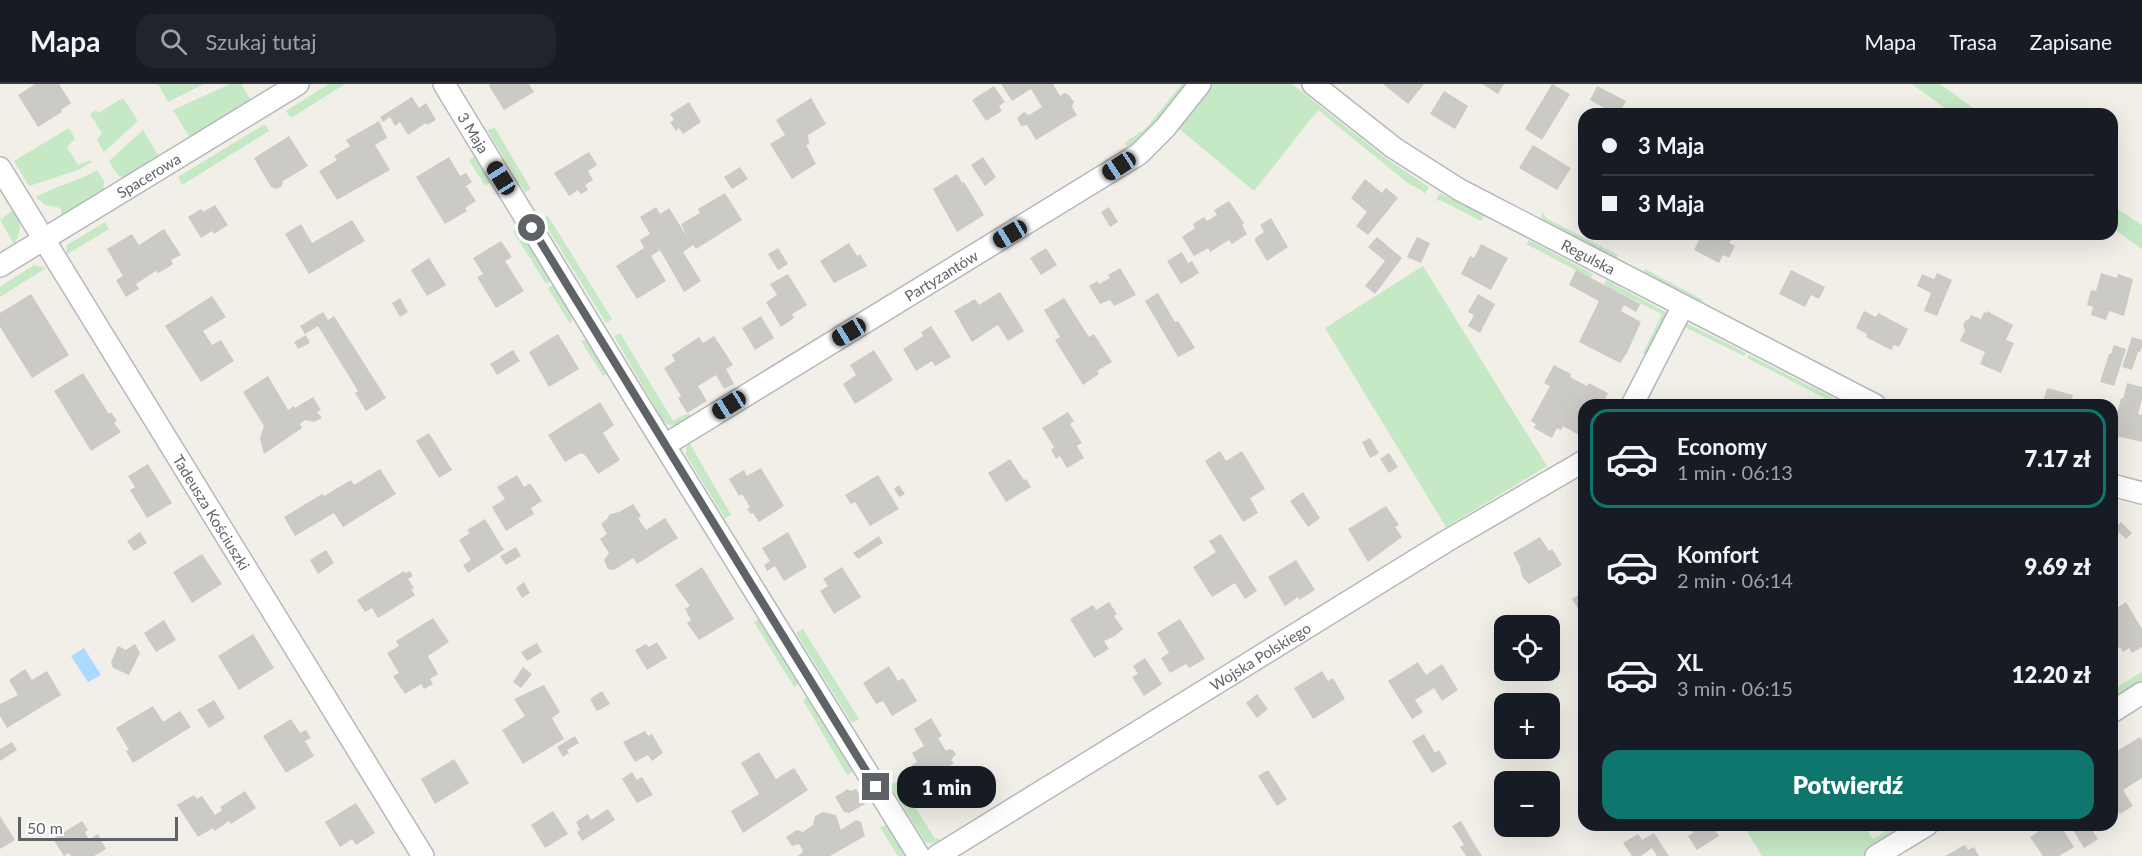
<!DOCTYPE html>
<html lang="pl">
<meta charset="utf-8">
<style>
body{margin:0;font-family:Lato,sans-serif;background:#20242c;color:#f1f3f6;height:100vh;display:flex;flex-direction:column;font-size:22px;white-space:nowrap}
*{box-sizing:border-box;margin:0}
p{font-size:20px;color:#9ea1a6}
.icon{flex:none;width:33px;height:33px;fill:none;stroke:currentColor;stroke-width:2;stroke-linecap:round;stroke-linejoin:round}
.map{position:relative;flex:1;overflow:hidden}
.details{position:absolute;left:1578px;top:315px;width:540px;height:432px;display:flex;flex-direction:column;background:#171b24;border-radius:18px;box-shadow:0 6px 24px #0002}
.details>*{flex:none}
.guide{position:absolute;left:1578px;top:24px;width:540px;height:132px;border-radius:18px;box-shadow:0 6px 24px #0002;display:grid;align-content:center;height:132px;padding:0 24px;background:#171b24}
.tools{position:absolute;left:1494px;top:531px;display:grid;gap:12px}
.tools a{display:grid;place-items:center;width:66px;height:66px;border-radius:12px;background:#171b24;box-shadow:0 6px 24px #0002;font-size:30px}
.scale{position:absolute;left:18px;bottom:15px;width:160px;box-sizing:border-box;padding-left:6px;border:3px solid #5f6368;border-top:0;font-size:16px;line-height:21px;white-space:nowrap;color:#5f6368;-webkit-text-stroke:4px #fff;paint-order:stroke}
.end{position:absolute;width:27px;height:27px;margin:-14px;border:8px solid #5f6368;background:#fff;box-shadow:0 0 0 3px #fff}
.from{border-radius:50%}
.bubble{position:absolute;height:42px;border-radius:18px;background:#171b24;box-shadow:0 6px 24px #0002;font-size:20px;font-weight:800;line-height:42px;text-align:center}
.car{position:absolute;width:18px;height:36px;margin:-18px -9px;border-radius:8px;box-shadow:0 0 4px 2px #0007;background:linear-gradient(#222 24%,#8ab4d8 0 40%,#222 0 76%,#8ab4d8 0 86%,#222 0)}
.guide b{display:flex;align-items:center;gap:21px;height:57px;font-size:22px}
.guide b+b{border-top:2px solid #363941}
.guide i{width:15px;height:15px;background:#f1f3f6}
ul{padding:10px 0 0;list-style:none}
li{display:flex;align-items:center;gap:18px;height:99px;margin:0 12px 9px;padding:0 12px;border:3px solid transparent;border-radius:18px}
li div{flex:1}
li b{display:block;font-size:22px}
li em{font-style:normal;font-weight:800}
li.current{border-color:#0f766e}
li>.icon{width:54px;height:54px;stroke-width:1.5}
.button{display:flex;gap:12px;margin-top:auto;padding:12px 24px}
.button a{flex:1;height:69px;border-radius:18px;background:#0f766e;color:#fff;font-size:24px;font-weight:800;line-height:69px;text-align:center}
header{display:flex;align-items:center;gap:36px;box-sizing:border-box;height:84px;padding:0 30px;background:#171b24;border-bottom:2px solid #363941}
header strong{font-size:28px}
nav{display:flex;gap:33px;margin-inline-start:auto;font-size:21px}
.search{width:420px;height:54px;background:#20242c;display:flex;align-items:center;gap:15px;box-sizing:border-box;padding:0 21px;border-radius:18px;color:#9ea1a6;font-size:22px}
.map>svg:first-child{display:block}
.green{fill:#c5e8c5}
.water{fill:#aadaff}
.building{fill:#cccac5}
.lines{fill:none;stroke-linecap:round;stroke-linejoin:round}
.minor-casing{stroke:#b5b8bc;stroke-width:24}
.minor{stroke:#fff;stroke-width:21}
.route{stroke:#5f6368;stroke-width:8}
.labels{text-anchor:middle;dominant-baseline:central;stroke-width:4.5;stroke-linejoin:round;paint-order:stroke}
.street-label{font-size:15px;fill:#5f6368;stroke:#fff}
</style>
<header>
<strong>Mapa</strong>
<div class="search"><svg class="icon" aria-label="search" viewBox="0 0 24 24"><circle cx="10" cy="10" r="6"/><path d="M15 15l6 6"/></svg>Szukaj tutaj</div>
<nav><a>Mapa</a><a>Trasa</a><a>Zapisane</a></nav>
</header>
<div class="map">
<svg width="2142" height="772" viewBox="0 0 2142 772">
<rect width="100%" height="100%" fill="#f1efe8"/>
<g class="green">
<path d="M158,0H204L168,18Z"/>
<path d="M230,0H241L251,16L190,54L173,26Z"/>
<path d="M329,0H345L291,34L286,27Z"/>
<path d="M1182,0H1191L1161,38L1130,66L1124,59L1145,45Z"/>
<path d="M1210,0H1292L1384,73L1429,103L1424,111L1423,107L1409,100L1318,26L1254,107L1178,44Z"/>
<path d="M1912,0H1940L1982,30H1953Z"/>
<path d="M123,14L138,37L104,68L97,56L102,49L90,30L96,26L98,29Z"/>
<path d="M265,40L269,47L182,101L178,93Z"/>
<path d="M69,44L75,55L67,63L78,81L91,76L92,78L78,86L29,102L14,77Z"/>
<path d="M495,44L531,105L525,108L487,46Z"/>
<path d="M143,46L159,73L126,94C116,93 114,84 109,77Z"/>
<path d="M477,71L493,97L485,102L469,76Z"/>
<path d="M97,86L104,97L103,108L71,128L61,131V124L45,121L36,113C55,102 77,98 97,86Z"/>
<path d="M1440,109L1484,132L1481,137L1440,116L1436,117Z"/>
<path d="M2112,121L2142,141V165L2112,144Z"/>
<path d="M14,125C22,137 22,148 14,160L0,136Z"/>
<path d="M1543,128L1546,134L1618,171L1615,177L1540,138Z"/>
<path d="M548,132L612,235L606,239L542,135Z"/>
<path d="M105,138L109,145L66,171L67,161Z"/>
<path d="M521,142L553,196L546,200L513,147Z"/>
<path d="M1529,156L1593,190L1591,194L1526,160Z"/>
<path d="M34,181L46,184L0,213V203Z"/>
<path d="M1423,182L1547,382L1446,443L1325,244Z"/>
<path d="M1645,185L1703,216L1701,220L1641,191Z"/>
<path d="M1606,196L1669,230L1650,272L1643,269L1662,230L1604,201Z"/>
<path d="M555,199L575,229L570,240L548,204Z"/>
<path d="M1686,239L1746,269L1744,272L1685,243L1646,321H1641L1682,242Z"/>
<path d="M620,249L673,337L689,329L691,333C682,342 676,343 664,339L614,252Z"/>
<path d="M590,255L610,288L603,292L581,257Z"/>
<path d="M1749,271L1847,321L1836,320L1747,274Z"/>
<path d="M689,358L731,431L725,434L686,371V364Z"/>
<path d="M761,534L801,598L794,603L754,538Z"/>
<path d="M803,545L859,635L852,639L796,549Z"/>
<path d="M2142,588V600L2112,619V606Z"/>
<path d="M810,612L855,686L847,691L803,616Z"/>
<path d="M899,697L935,755L938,754L942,760C936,757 931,761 925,758L890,701Z"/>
<path d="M889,740L907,772H898L880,743Z"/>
<path d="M1743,741H1864L1873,755L1896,741H1912L1862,772H1762Z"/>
</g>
<path class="water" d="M84,564L101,591L88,598L71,572Z"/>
<g class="building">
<path d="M35,0H59L71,19L61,26L62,28L38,43L18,11Z"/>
<path d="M490,0H529L534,8L504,26L489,2Z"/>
<path d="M1001,0H1053L1060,12L1064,9L1068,10L1074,18L1072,23L1077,31L1036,56L1027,41L1021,42L1017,34L1024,28L1029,31L1042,23L1031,5L1012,17Z"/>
<path d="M1383,0H1424L1408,20Z"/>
<path d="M1482,0H1504L1498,10Z"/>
<path d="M1552,0L1570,10L1542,56L1525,45Z"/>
<path d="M994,2L1005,18L999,22L1002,27L986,37L972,16Z"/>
<path d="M1597,2L1626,17L1619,30H1603L1606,25L1590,16Z"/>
<path d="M1444,7L1468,22L1455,45L1430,30Z"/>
<path d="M412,13L419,24L426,19L436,36L427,41L426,39L408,51L400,38L395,42L390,33L383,38L380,33Z"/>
<path d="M811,14L826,40L808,51L809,60L806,61L816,80L792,95L770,60L785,51L776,36Z"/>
<path d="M689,18L701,38L683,50L679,44L676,47L670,38L674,36L670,30Z"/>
<path d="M379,37L387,54L375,61L390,86L337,116L319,87L337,76L334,72L350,62L346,56Z"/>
<path d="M289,52L308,82L283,97L282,102L277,105L271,103L254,74Z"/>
<path d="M1533,61L1571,84L1557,106L1519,84Z"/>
<path d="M589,68L597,81L588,87L593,96L585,101L588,106L581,110L578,106L569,112L554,89Z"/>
<path d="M449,73L460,92L466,89L472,98L466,102L476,117L465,124L467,127L445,140L416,93Z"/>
<path d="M983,73L996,93L985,102L971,81Z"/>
<path d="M740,83L748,95L732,105L724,93Z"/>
<path d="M957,90L962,99L964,98L984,131L957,148L933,105Z"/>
<path d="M1365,95L1382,109L1386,104L1398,114L1368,151L1356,142L1367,128L1351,114Z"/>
<path d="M725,109L742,136L696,165L693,161L683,168L701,197L684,208L660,166L651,172L666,197L637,215L616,182L644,164L640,156L650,150L640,133L656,123L660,130L669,124L688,154L681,140L700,129L698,125Z"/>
<path d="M1229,117L1244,139L1242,141L1247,150L1232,160L1229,156L1210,168L1208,164L1194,172L1182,153L1195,144L1193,140L1204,133L1207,137L1217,131L1214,126Z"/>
<path d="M215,121L228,141L214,150L212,147L201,154L188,133L201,125L203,128Z"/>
<path d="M1109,123L1118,138L1110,143L1101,128Z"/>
<path d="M1271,134L1288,163L1267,177L1255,157V154L1264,148L1260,141Z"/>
<path d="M352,136L365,157L309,190L285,150L301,140L312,159Z"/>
<path d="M164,145L181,171L171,176L173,180L164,186L158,189L156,187L136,200L139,205L126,213L116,196L123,192L107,165L132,150L139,161Z"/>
<path d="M1702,150H1723L1732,155L1729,159L1735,162L1729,174L1723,171L1719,179L1694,166Z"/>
<path d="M1377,153L1402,174L1375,210L1365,202L1385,177L1368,163Z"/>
<path d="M1417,153L1430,159L1421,179L1407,173Z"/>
<path d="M501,157L512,173L505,177L524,207L496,224L477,193L483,190L473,174Z"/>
<path d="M849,159L857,172L860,170L867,182L834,199L820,177Z"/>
<path d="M1481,160L1508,174L1491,206L1461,190L1470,172L1474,174Z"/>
<path d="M778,164L788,180L778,186L768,170Z"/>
<path d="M1046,164L1057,181L1041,191L1030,174Z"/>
<path d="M1182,168L1188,179L1192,177L1199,189L1181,200L1167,177Z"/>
<path d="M429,174L446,201L427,212L411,186Z"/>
<path d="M1120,184L1136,211L1114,222L1110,216L1100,220L1089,202L1097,197L1099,200L1110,194L1108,191Z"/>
<path d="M1576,186L1640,220L1636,228L1624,221L1621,227L1641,238L1627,269L1620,279L1579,258L1599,217L1569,201Z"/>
<path d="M1791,186L1825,203L1819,215L1811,211L1805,223L1779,210Z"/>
<path d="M1937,189L1952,196L1937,232L1924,227L1931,209L1917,202L1922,190L1934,195Z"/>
<path d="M2101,189L2117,194L2118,190L2133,195L2124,232L2109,227L2106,236L2091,231L2093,223L2087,221L2091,206L2096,207Z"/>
<path d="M788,190L807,221L792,230L794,234L781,243L766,218L777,211L770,200Z"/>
<path d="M1000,208L1024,247L1008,257L998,241L972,258L954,227L975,215L979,221Z"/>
<path d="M1158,209L1175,238L1178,237L1195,264L1178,273L1145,217Z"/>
<path d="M31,210L69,271L32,294L0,243V229Z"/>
<path d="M1478,210L1495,220L1480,249L1468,242L1474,231L1468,228Z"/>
<path d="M212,212L226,233L203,247L212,261L221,256L234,277L201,298L165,242Z"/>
<path d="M400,214L408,228L400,233L392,219Z"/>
<path d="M1064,214L1089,253L1094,250L1112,278L1097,287L1099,290L1083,301L1055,256L1060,253L1044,226Z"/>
<path d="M1864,227L1876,233L1878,229L1908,245L1899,263L1894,261L1891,266L1866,253L1867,250L1856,244Z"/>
<path d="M1987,227L2013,241L2006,256L2014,259L2001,289L1980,280L1985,268L1960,257L1965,246L1963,241L1965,237L1969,235L1971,231L1981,235L1984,228L1987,229Z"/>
<path d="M323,228L328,236L334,232L386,314L366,327L355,309L358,307L318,242L305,250L300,242Z"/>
<path d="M761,232L774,254L755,266L742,244Z"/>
<path d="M931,242L951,273L935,282L932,277L916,287L903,265L923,252L921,248Z"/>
<path d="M558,250L579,285L549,303L529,268Z"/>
<path d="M306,251L310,259L298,265L294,258Z"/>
<path d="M714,252L733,281L726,285L734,300L724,305L716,291L706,297L698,302L707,317L687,329L678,314L681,312L664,284L675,277L672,271L699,253L703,259Z"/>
<path d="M2132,253L2142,256V263L2140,268H2138L2132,286L2122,283Z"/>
<path d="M2114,261L2126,265L2114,302L2100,298L2109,270H2111Z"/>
<path d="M513,266L520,277L497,291L490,280Z"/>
<path d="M874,266L893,296L855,320L843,300L856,291L850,281Z"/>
<path d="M1554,281L1571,290L1570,293L1587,302L1589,299L1608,309L1602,321H1584V342L1579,351L1563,342L1561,346L1557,344L1552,354L1534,344L1536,340L1531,337L1550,302L1544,299Z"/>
<path d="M83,289L109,330L111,328L117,337L114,339L121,348L91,367L54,307Z"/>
<path d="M268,292L288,326L294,322L295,324L313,313L321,326L317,328L322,334L314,338L305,336L300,340L302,344L264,370L260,354L264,342L243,308Z"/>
<path d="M2127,299L2142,303V315L2138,330L2142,331V358L2112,351L2121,314L2123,315Z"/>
<path d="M2047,304L2073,311L2071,321H2042Z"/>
<path d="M600,318L614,341L603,349L620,376L598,390L586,372L581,369L565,378L548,351Z"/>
<path d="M1068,328L1074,337L1070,340L1082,359L1077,362L1084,374L1067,384L1060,372L1056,375L1051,366L1054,363L1042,344Z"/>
<path d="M429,349L452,386L439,394L416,357Z"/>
<path d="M1370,354L1379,369L1370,374L1362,358Z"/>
<path d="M1220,367L1226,377L1242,367L1265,405L1250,414L1258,429L1243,438L1205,377Z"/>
<path d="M1389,369L1398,383L1389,389L1380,375Z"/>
<path d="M1010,375L1024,396L1026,395L1031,403L1006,418L988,389Z"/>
<path d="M148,380L172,419L147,434L130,406L135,403L128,392Z"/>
<path d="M761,384L784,422L759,438L753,429L751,430L747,425L750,423L742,410L739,412L729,395L744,386L747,392Z"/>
<path d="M380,385L396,410L343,443L334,429L295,452L284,433L322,410L324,412L351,396L354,401Z"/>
<path d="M517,391L524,403L530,399L542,417L531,424L534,430L506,447L492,423L505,415L497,403Z"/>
<path d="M878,391L899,425L870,442L855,418L851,420L845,411Z"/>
<path d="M899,401L905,410L899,413L894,405Z"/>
<path d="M1303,408L1320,434L1308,443L1290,417Z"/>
<path d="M633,420L641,432L638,434L646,446L665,434L678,454L637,480L633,474L614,486L608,485L604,476L609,469L600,455L607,450L601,440L607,435L610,430L619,428Z"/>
<path d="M1386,422L1399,441L1395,443L1402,453L1368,478L1348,445Z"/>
<path d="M485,435L504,466L468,489L463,481L471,476L459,456L470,449L467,446Z"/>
<path d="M2121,438L2132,449L2126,455L2114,444Z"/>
<path d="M140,448L147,459L134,467L127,457Z"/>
<path d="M788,448L807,483L784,497L775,482L767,487L764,481L770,477L762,464Z"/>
<path d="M1221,450L1257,507L1245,515L1235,499L1212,513L1193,483L1216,468L1209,457Z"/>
<path d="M879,452L883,459L858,475L853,469Z"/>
<path d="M1540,453L1549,467L1552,465L1562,481L1529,500L1523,494L1520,485L1521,484L1513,469Z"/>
<path d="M516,463L521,472L506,481L500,472Z"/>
<path d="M326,466L334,479L318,490L310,476Z"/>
<path d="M202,470L222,500L192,519L173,488Z"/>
<path d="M1296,476L1315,506L1299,516L1298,513L1285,522L1268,493Z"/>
<path d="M702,483L734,535L699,556L687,539L691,536L685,525L690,522L675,501Z"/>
<path d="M842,483L861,513L834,530L820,507L828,502L823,495Z"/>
<path d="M404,487L405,489L410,487L413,492L408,495L414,504L411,505L415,511L378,534L372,524L365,528L357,516Z"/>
<path d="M524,498L530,509L522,514L516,504Z"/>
<path d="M1584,507V532L1583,533L1572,515Z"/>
<path d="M1109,518L1117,530L1114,532L1123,545L1115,552L1104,557L1109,565L1094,574L1070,535L1093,521L1096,526Z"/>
<path d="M2126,518L2142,545V563L2132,569L2129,564L2123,568L2120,563L2112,568V527Z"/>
<path d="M433,534L449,558L428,572L438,590L430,595L433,600L424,605L421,600L405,610L393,592L399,589L387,569L399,562L396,557Z"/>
<path d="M1180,535L1205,575L1189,584L1186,580L1170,589L1161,574L1169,569L1157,549Z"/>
<path d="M164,536L176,556L156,568L144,549Z"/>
<path d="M1504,549V574L1493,556Z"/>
<path d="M253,550L274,584L239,606L218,572Z"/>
<path d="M657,558L667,574L647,586L635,566L646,560L649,563Z"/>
<path d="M537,559L542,568L527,577L521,568Z"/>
<path d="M135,560L140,569L129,591L113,584L111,578L118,562L126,566Z"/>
<path d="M1145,574L1162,600L1144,612L1132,593L1138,590L1133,582Z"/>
<path d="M1418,578L1426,591L1442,580L1458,606L1442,617L1434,604L1415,616L1423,628L1412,635L1388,597Z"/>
<path d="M889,582L898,597L903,594L917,617L892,632L883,617L876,620L863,599Z"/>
<path d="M523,583L532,590L521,604L513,598Z"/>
<path d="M25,585L32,596L47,587L61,611L7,644L0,632V620L18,611L9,596Z"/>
<path d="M1322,587L1328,597L1333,594L1345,615L1313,635L1294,604Z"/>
<path d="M544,601L560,628L552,634L564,655L523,680L502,646L525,632L514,615Z"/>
<path d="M602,607L610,620L597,627L590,615Z"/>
<path d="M1257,610L1268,625L1257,634L1246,619Z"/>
<path d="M214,616L225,634L209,644L197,626Z"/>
<path d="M153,622L163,638L180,627L191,643L133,679L126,667L129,666L116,644Z"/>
<path d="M931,634L942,652L938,654L946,667L949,665L953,666L956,670L951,676L954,679L945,685L952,695L935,706L923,687L918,691L912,681L917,678L912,669L924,662L914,645Z"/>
<path d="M291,635L300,649L306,646L311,654L305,657L314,672L286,689L263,652Z"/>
<path d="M645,647L648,652L652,650L663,669L652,677L648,671L635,678L623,658Z"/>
<path d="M1424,650L1435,669L1439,666L1447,680L1432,689L1412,657Z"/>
<path d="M575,652L579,659L567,666L569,669L563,673L557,663Z"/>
<path d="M2140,653L2142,656V694L2123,706L2133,722L2120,730L2118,727L2112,730V670Z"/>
<path d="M12,658L17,666L0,677V665Z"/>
<path d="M759,668L776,695L794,684L808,706L743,749L731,727L759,710L741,679Z"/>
<path d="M454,675L469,699L435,720L421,695Z"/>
<path d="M1268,686L1287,715L1277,722L1258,692Z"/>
<path d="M632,688L637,696L642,693L653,711L637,719L622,695Z"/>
<path d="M848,705L850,707L856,705L865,720L849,729L844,728L835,713Z"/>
<path d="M245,707L256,724L231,740L229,737L215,747L213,744L198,753L177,721L194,711L197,715L202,712L215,731L222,726L220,723Z"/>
<path d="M356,719L375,749L356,761L352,755L340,763L325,738Z"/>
<path d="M608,725L615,736L582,757L577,748L580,746L576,738L588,730L591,736Z"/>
<path d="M553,727L568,750L545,764L531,741Z"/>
<path d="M823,728L836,731L841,746L856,736L861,738L865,752L830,772H797L802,769L803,766L799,760L792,762L786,753L797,746L803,748L813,741L815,732Z"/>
<path d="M0,732L15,756L0,765Z"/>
<path d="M82,737L88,746L85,748L89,756L98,750L106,765L94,772H71L69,769L64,772L53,755Z"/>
<path d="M1461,737L1472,756L1482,772H1466L1460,763L1464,761L1452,742Z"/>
<path d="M1688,741H1712L1719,752L1697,766L1688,752L1693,749Z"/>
<path d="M2048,741H2060L2074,763L2059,772H2043L2030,753Z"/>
<path d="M2070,741H2089L2098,755L2084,764Z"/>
<path d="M1654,749L1669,772H1657L1652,764L1641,772H1632L1623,759L1638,750L1642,756Z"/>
<path d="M1965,761L1968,766L1974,763L1979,772H1945Z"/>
</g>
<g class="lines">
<g class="minor-casing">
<g id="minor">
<path id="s1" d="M444,0L635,314L919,772"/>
<path id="s2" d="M1313,0L1394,64L1460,106L1875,321"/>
<path id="s3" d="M0,84L423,772"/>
<path id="s4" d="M0,182L298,0"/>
<path d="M1632,321L1683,222"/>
<path id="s5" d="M665,361L1139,70L1165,44L1200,0"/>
<path d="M2112,401L2142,409"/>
<path d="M2112,628L2142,609"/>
<path id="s6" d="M937,772L1445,458L1584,377"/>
<path d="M1876,772L1927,741"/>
</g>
</g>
<use href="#minor" class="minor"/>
</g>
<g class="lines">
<path class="route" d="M532,144L876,703"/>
</g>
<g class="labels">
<g class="street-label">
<text stroke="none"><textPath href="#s1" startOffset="57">3 Maja</textPath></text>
<text stroke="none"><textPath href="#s4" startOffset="174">Spacerowa</textPath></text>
<text stroke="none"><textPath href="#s2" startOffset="326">Regulska</textPath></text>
<text stroke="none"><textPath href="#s5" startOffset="324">Partyzantów</textPath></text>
<text stroke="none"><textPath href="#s3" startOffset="404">Tadeusza Kościuszki</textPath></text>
<text stroke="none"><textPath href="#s6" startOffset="380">Wojska Polskiego</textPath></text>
</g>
</g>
</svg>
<div class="tools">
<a><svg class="icon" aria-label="locate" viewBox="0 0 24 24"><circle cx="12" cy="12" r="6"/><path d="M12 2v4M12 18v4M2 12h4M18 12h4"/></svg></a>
<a>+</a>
<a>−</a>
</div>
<div class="scale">50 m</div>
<i class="end from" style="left:532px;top:144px"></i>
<i class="end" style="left:876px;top:703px"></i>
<div class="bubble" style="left:897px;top:682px;width:99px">1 min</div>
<i class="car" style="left:1119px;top:82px;rotate:237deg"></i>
<i class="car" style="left:501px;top:94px;rotate:328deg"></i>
<i class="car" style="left:1010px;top:150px;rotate:239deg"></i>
<i class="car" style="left:849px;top:248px;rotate:239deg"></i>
<i class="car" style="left:729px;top:321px;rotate:238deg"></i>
<div class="guide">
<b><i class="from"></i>3 Maja</b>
<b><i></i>3 Maja</b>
</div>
<section class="details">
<ul>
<li class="current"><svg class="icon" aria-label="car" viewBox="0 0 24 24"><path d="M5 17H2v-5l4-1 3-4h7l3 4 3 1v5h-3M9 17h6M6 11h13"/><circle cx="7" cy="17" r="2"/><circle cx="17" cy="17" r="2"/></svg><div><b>Economy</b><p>1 min · 06:13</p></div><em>7.17 zł</em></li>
<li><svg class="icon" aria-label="car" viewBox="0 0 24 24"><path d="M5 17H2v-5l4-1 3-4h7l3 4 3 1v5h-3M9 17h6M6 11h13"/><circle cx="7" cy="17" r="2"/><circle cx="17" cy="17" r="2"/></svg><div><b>Komfort</b><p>2 min · 06:14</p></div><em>9.69 zł</em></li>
<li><svg class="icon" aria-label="car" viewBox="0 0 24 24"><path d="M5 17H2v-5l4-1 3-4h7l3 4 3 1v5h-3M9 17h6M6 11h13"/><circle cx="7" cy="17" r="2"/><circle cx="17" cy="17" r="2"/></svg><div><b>XL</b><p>3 min · 06:15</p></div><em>12.20 zł</em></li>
</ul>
<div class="button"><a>Potwierdź</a></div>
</section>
</div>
